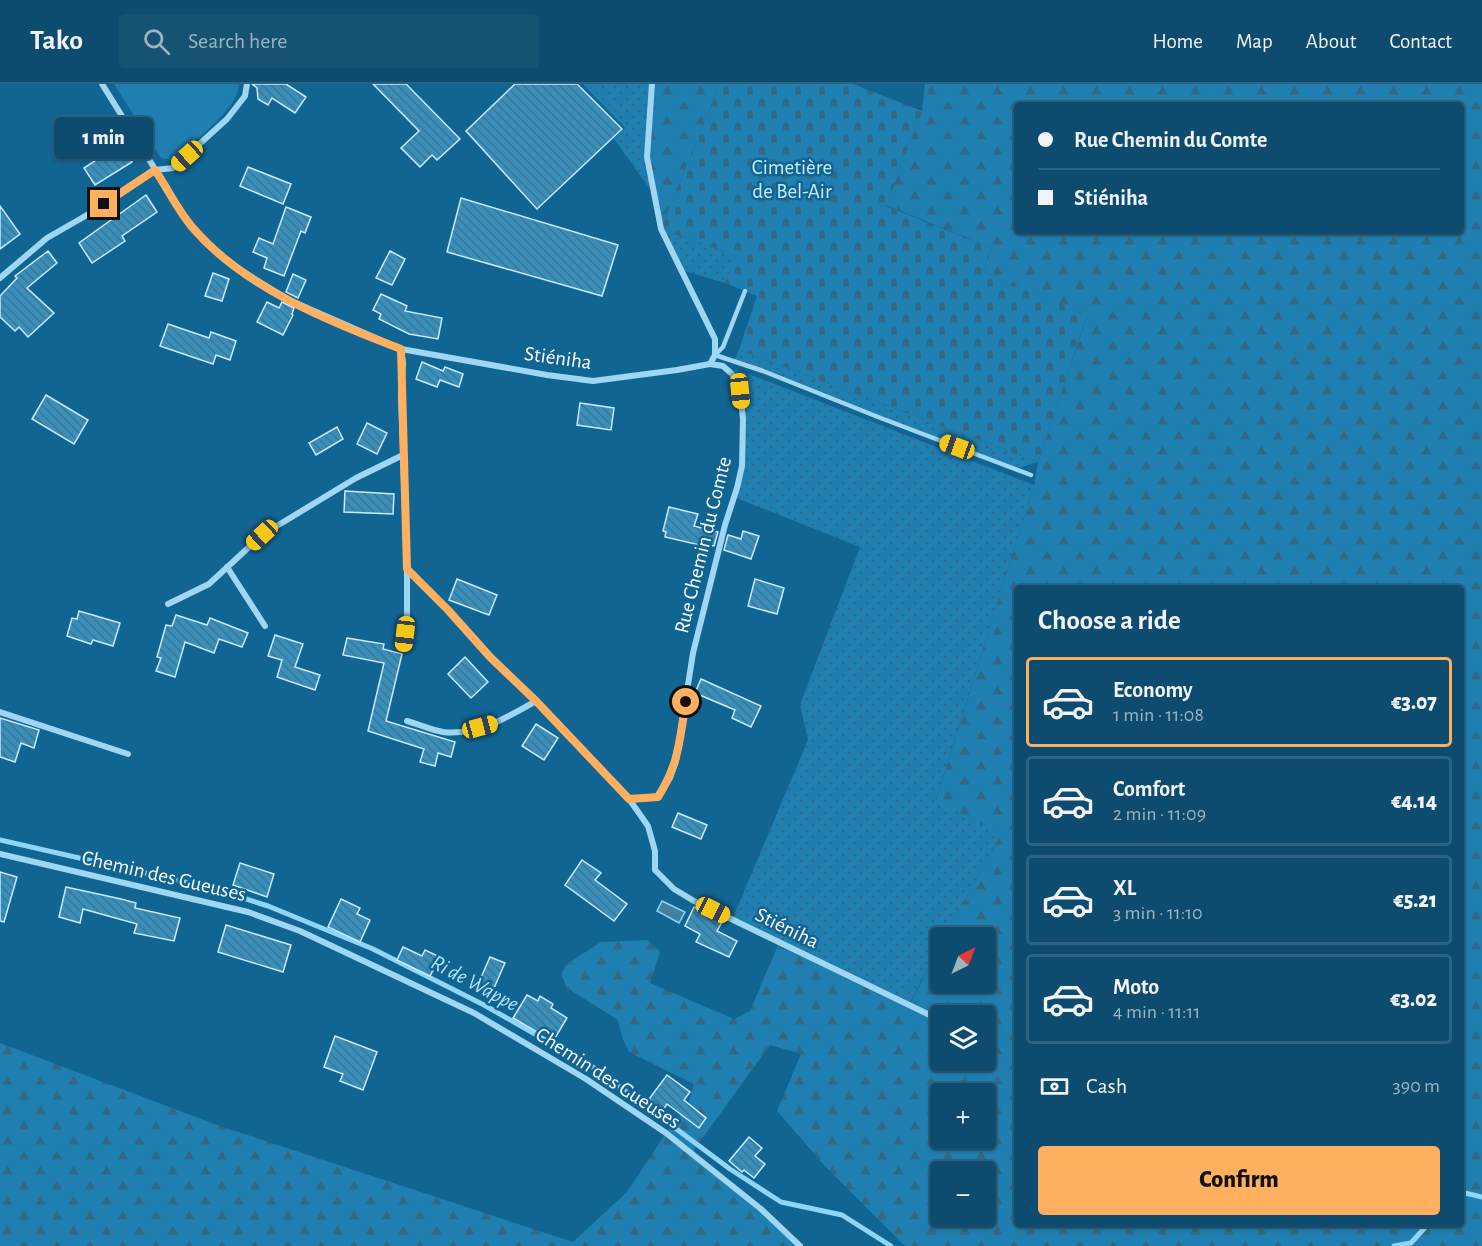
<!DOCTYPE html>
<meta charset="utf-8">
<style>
body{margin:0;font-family:"Alegreya Sans",sans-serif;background:#165373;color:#f1f3f6;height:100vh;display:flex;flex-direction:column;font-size:22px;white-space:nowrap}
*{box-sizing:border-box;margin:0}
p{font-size:20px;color:#9ab4c2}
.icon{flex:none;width:33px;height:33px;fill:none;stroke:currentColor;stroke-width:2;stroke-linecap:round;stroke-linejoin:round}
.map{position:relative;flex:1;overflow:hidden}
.panel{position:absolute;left:1014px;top:501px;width:450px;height:642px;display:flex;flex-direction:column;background:#0d4c6e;border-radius:6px;box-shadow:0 2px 4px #0004,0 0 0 2px #2d6381}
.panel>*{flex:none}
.banner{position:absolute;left:1014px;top:18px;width:450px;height:132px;border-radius:6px;box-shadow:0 2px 4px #0004,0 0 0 2px #2d6381;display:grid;align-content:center;height:132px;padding:0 24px;background:#0d4c6e}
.needle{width:39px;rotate:42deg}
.fabs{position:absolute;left:930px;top:843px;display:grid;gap:12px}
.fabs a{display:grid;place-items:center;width:66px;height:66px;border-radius:6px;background:#0d4c6e;box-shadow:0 2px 4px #0004,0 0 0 2px #2d6381;font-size:30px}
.end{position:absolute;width:27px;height:27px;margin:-14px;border:8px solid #ffaf60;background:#111;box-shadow:0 0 0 3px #111}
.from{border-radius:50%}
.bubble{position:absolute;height:42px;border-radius:6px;background:#0d4c6e;box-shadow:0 2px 4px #0004,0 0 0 2px #2d6381;font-size:20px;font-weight:800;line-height:42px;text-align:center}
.car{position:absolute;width:18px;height:36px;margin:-18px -9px;border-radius:8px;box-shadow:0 0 4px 2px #0007;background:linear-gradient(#f5c518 24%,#345 0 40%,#f5c518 0 76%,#345 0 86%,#f5c518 0)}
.banner b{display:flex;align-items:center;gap:21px;height:57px;font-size:22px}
.banner b+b{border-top:2px solid #2d6381}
.banner i{width:15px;height:15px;background:#f1f3f6}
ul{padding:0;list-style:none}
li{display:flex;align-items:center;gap:18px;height:90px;margin:0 12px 9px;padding:0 12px;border:3px solid #2d6381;border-radius:6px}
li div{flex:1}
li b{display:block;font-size:22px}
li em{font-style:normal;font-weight:800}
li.active{border-color:#ffaf60}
li>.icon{width:54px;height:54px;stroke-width:1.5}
h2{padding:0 24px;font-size:27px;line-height:72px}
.pay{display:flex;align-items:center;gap:15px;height:66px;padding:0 24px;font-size:22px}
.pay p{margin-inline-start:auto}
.cta{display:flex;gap:12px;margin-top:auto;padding:12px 24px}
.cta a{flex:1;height:69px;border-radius:6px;background:#ffaf60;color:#111;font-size:24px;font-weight:800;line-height:69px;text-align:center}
header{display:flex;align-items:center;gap:36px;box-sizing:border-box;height:84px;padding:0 30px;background:#0d4c6e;border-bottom:2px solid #2d6381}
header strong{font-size:28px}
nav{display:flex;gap:33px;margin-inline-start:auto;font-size:21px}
.search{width:420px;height:54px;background:#165373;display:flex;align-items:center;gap:15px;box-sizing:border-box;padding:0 21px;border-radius:6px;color:#9ab4c2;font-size:22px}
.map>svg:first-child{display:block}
.grass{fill:url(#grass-dots)}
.forest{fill:url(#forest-firs);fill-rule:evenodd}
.cemetery{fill:url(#cemetery-stones)}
.park{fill:#1f7fb1}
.water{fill:#4481a1;stroke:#8fd5f7;stroke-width:1.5}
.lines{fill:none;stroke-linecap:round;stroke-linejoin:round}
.stream{stroke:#8fd5f7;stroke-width:5}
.building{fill:url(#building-back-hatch);stroke:#c6ebfd;stroke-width:1.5}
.lane{stroke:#9ed6f3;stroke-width:4.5}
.street{stroke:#9ed6f3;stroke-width:6}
.route{stroke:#ffaf60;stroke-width:8}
.labels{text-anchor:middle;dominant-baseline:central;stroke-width:5;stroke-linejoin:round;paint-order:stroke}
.park-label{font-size:21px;fill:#c6ebfd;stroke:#116593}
.street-label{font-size:21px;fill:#fff;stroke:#116593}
.water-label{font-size:22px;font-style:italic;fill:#aee2fa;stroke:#116593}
</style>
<header>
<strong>Tako</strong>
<div class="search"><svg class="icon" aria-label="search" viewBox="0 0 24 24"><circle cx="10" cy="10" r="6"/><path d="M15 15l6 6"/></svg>Search here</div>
<nav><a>Home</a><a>Map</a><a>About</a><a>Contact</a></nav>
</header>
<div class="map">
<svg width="1482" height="1162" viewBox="0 0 1482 1162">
<defs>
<pattern id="grass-dots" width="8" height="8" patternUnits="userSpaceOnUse" patternTransform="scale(1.5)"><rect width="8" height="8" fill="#1f7fb1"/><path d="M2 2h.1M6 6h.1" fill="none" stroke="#336884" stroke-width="1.8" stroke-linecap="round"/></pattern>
<pattern id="forest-firs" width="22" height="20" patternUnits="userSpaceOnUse" patternTransform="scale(1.5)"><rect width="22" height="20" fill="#1f7fb1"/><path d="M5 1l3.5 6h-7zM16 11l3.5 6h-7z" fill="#336884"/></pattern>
<pattern id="cemetery-stones" width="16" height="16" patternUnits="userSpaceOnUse" patternTransform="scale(1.5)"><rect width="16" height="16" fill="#1f7fb1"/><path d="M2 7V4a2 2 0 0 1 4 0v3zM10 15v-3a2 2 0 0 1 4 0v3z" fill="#336884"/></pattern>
<pattern id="building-back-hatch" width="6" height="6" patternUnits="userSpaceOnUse" patternTransform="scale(1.5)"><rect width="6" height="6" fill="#398fbc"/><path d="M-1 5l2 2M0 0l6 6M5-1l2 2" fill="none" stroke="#41748f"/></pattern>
</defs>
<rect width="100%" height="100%" fill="#116593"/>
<g class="grass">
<path d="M583,0H652L656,113L614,55L625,44Z"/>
<path d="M661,145L736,172L725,199L681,186Z"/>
<path d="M739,266L1022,372L1038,378L1015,385L734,277Z"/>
<path d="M736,285L1034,401L936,716L1001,750L945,853L940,854V862L908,922L732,836L808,656L800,621L860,463L734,413L742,382L740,307L732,290Z"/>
</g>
<g class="forest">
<path d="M652,0H720L661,145L647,73Z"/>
<path d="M925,0H1482V1162H905L824,1081L777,1027L801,970L770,961L691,1070L761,1125L800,1162H0V959L217,1041L573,1158L627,1108L666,1049L687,1024L694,1000L629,968L622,953L618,936L567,904L561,890L567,880L601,858L648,856L660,868L650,899L734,935L750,927L779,859L909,922L940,862V898H986V854L945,853L1001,750L936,717L1034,401L1038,378L1087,233L983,187L992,164L886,121L922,27ZM1017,21H1461V147H1017ZM1017,504H1461V1140H1017ZM940,932H986V976H940ZM940,1010H986V1054H940ZM940,1088H986V1132H940Z"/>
</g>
<path class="cemetery" d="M720,0H853L922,27L886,122L992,164L983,187L1087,232L1038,378L739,266L757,212L725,199L736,172L661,145Z"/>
<path class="park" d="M114,0H239C237,28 192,58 172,76L161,74Z"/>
<path class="water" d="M662,817L685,828L679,839L657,827Z"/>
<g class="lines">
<g class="stream">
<path d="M0,756L211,804L268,822L373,865L484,921L596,985L730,1085L781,1118L842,1131L891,1162"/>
<path d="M1461,1108L1482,1113"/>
<path d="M1394,1162L1411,1159L1428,1140"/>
</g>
</g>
<g class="building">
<path d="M252,0H286L306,13L295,29L272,14L268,21L258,15L257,4Z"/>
<path d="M373,0H406L460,55L437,76L432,71L420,83L401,64L419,47Z"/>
<path d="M515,0H577L622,45L537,125L466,47Z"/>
<path d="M117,55L132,78L95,101L84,84L104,71L99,67Z"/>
<path d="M248,83L291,100L283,120L240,102Z"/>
<path d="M146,111L157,128L122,152L125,157L92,179L79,159Z"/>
<path d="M461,114L618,161L602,212L447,168Z"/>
<path d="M0,122L20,150L0,165Z"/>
<path d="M286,123L311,133L305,149L301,147L284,192L264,184L267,174L253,168L259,154L273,160Z"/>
<path d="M48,167L57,179L27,204L54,229L28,253L19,243L15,247L0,233V212L17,194L15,192Z"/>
<path d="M390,167L405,175L392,201L376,194Z"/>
<path d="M213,189L229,195L222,217L205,212Z"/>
<path d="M293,190L306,196L298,214L286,208Z"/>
<path d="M381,210L407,222L405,227L442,234L438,255L409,250L379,235L381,230L373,226Z"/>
<path d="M267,218L279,224L282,218L294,224L292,230L293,231L283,251L257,238Z"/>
<path d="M168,240L209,254L211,248L236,257L230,276L216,271L213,280L160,262Z"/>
<path d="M422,278L443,287L445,283L463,290L459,303L440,296L437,303L416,295Z"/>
<path d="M46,311L88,336L74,360L32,335Z"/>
<path d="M580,319L614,324L611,346L577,341Z"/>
<path d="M367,339L387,349L377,370L357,360Z"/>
<path d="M337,343L343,355L316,371L309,359Z"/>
<path d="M345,407L394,410L393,430L344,428Z"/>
<path d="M669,423L698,430L694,442L718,448L714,462L709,461L708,463L665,453L666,448L663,447Z"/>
<path d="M743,447L759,452L751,475L724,466L728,451L741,455Z"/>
<path d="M457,495L497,511L489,531L449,516Z"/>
<path d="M755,495L784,504L777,530L748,522Z"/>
<path d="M79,527L120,539L113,562L93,556L91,560L67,552L72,534L77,535Z"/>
<path d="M176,531L207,541L210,534L248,549L242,563L219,555L214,569L185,558L175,593L156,587L161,574L157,573L166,541L172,542Z"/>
<path d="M275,551L303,560L295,583L320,591L315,606L277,593L282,576L268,572Z"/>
<path d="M347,554L384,560L383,565L402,570L386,637L455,658L451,673L438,669L435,682L420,678L424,665L368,647L384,579L343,571Z"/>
<path d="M465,573L488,598L471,614L448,590Z"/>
<path d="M701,595L761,622L751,643L732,634L735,626L695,609Z"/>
<path d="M0,634L39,646L34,664L21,659L15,678L0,673Z"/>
<path d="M536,640L558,654L544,676L522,662Z"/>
<path d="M678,729L707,741L701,755L672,743Z"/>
<path d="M582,776L601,789L595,796L627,820L614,837L565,801Z"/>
<path d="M240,779L274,790L267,813L233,801Z"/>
<path d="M0,788L17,793L4,838L0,837Z"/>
<path d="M66,803L121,815L136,819L135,824L180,834L174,857L134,849L137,840L83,825L80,839L59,833Z"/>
<path d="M341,815L360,824L357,830L370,836L360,858L328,843Z"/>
<path d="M694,823L722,838L717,847L737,857L729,873L696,858L700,850L685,842Z"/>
<path d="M226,841L291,861L283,888L218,868Z"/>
<path d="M403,863L422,872L425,866L440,873L430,892L397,876Z"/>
<path d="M490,873L505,879L494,904L479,898Z"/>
<path d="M527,911L538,917L540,912L553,920L551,924L567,934L555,954L539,945L537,948L513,934Z"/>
<path d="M335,952L377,968L363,1006L340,997L343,990L324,983Z"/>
<path d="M667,991L690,1008L684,1016L706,1034L699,1044L667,1020L663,1026L649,1015Z"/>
<path d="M749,1053L762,1064L755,1072L765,1080L754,1094L744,1086L742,1088L729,1077Z"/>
</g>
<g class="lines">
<path class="lane" d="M745,207L723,263L715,271L763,287L878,333L1031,391"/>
<g class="street">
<path d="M102,0L191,143L216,168L242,187L289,216L401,265"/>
<path d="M0,194L47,154L87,131L155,86L173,84L227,35L245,12L247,0"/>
<path d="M710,280L677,286L593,297L547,291L401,265L403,279L401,312L407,485L448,526L491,574L536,617L629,715L648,742L655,767V786L674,805L694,817L940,936"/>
<path d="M227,483L265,542"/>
<path d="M168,520L209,500L262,451L356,394L403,371"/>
<path d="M404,565L407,535V486"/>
<path d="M0,628L128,670"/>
<path d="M407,637C418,640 431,646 443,648C477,652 508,633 536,617"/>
<path d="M629,715L658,713L670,694L676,677L693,569L725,441L737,404L742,382L743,335L740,307L732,290L723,282L710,280L715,271V255L661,145L647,73L652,0"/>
<path d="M0,770L248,828L300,847L474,929L586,995L666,1049L761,1125L800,1162"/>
</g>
</g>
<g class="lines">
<path class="route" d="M104,120L155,86C168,105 178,127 193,144C243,203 330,238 401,265L407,485L448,526L491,574L536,617L629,715L658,713C680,678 679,656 686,618"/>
</g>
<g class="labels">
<g class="park-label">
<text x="792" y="83">Cimetière<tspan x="792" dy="24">de Bel-Air</tspan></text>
</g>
<g class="street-label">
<text transform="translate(558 274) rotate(8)">Stiéniha</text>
<text transform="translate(703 461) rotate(-76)">Rue Chemin du Comte</text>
<text transform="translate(164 792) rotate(13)">Chemin des Gueuses</text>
<text transform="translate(787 844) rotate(26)">Stiéniha</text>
<text transform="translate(608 994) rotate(33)">Chemin des Gueuses</text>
</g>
<g class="water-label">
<text transform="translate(475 899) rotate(28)">Ri de Wappe</text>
</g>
</g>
</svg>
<div class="fabs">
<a><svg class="needle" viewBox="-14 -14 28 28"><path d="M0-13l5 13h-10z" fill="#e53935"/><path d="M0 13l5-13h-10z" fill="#9ab4c2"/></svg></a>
<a><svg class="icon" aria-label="layers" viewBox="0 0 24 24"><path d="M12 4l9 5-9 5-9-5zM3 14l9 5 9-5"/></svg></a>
<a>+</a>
<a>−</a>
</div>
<i class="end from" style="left:686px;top:618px"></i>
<i class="end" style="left:104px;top:120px"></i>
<div class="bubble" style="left:54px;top:33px;width:99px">1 min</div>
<i class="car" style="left:187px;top:72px;rotate:228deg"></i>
<i class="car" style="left:740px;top:307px;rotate:174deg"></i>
<i class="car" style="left:957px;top:363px;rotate:290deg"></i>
<i class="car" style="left:262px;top:451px;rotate:227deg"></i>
<i class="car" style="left:405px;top:550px;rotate:187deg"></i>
<i class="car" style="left:480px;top:643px;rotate:75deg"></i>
<i class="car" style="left:713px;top:826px;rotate:116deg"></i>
<div class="banner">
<b><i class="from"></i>Rue Chemin du Comte</b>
<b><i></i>Stiéniha</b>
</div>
<section class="panel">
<h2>Choose a ride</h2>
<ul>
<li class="active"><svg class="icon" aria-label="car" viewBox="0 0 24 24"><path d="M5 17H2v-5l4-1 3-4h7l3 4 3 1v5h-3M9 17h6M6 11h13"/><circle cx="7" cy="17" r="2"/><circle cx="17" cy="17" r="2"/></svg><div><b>Economy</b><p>1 min · 11:08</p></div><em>€3.07</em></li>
<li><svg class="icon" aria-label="car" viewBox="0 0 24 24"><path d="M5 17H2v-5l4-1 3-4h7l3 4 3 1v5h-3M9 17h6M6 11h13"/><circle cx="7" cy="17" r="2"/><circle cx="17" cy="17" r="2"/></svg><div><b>Comfort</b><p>2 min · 11:09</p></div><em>€4.14</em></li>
<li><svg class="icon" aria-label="car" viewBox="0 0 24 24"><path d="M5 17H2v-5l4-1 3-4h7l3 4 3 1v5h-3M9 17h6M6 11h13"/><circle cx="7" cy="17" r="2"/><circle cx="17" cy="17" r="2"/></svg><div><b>XL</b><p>3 min · 11:10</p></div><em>€5.21</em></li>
<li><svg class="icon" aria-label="car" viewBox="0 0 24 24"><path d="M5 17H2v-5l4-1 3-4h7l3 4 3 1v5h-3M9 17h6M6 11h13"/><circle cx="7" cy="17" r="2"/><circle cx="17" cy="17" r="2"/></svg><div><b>Moto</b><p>4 min · 11:11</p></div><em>€3.02</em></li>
</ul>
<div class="pay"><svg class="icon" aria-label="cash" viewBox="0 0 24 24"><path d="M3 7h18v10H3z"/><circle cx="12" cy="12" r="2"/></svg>Cash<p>390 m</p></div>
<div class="cta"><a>Confirm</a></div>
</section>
</div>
